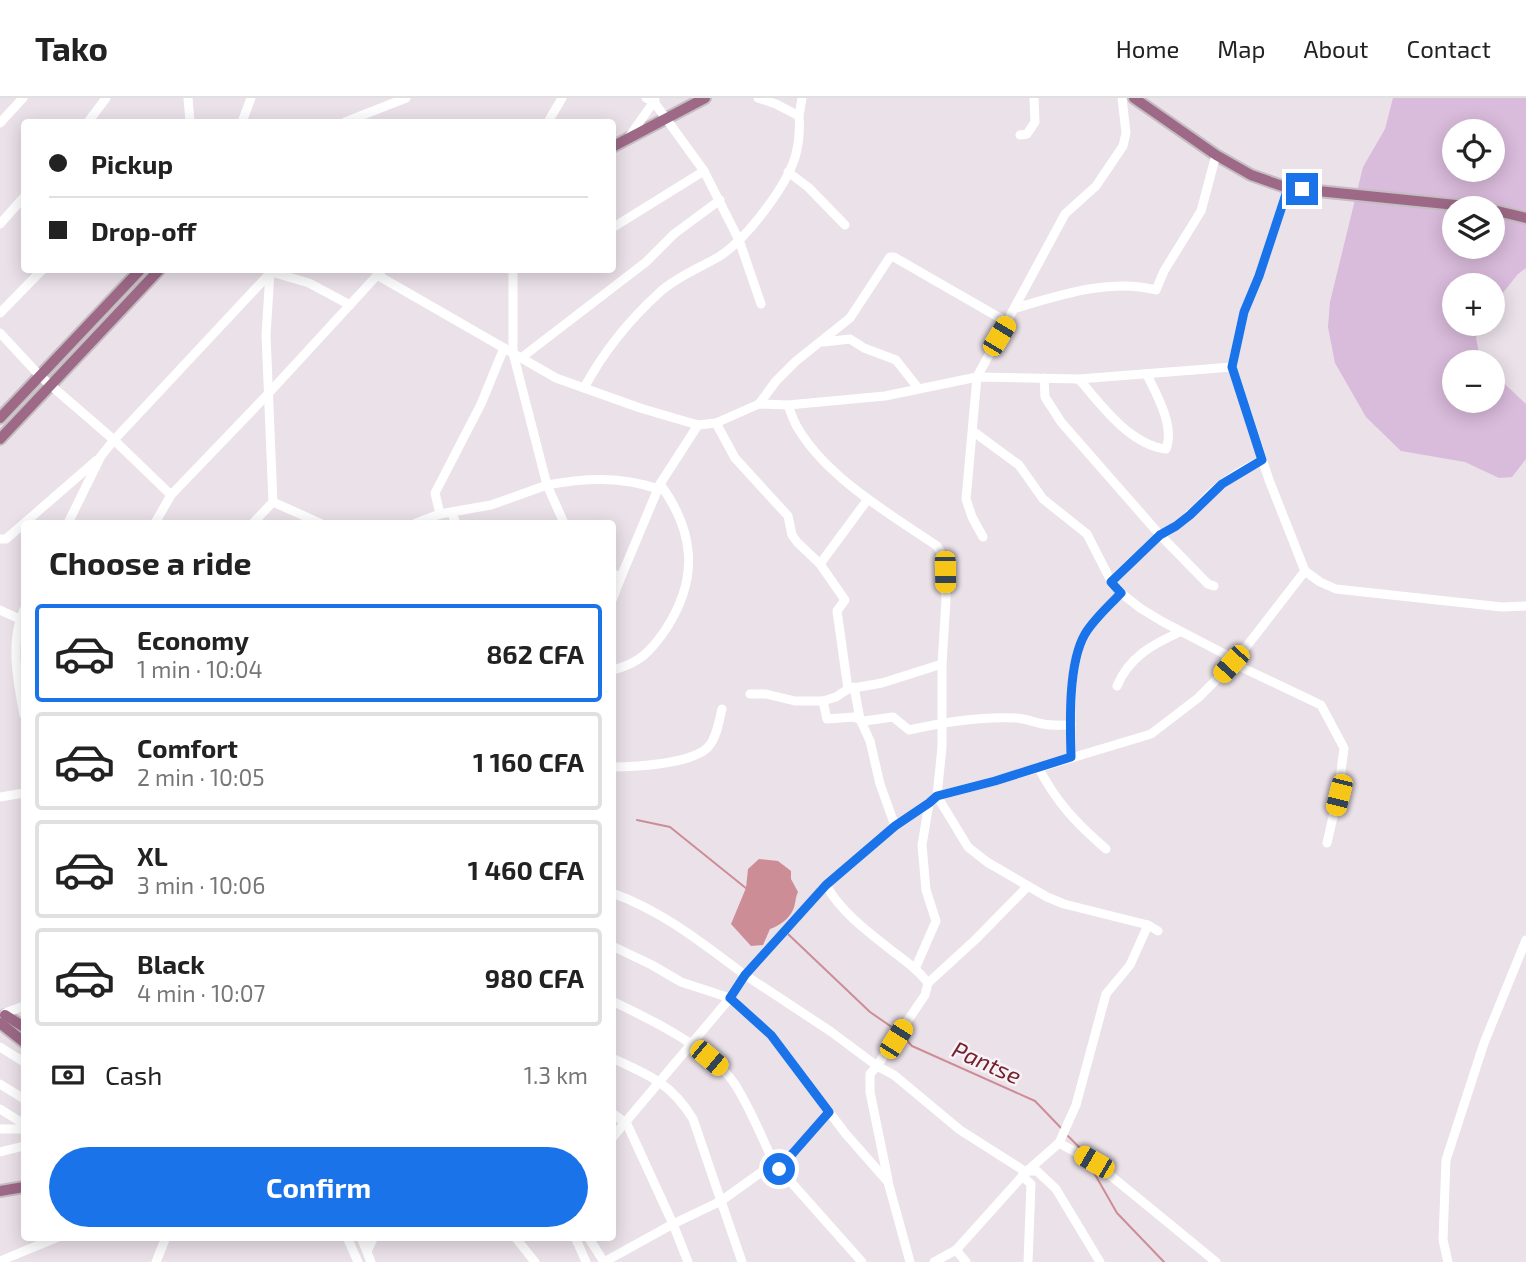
<!DOCTYPE html>
<meta charset="utf-8">
<style>
body{margin:0;font-family:"Exo 2",sans-serif;background:#f6f6f6;color:#222;height:100vh;display:flex;flex-direction:column;font-size:26px;white-space:nowrap}
*{box-sizing:border-box;margin:0}
p{font-size:23px;color:#767676}
.icon{flex:none;width:38px;height:38px;fill:none;stroke:currentColor;stroke-width:2;stroke-linecap:round;stroke-linejoin:round}
.map{position:relative;flex:1;overflow:hidden}
.details{position:absolute;left:21px;top:422px;width:595px;height:721px;display:flex;flex-direction:column;background:#fff;border-radius:7px;box-shadow:0 4px 18px #0003}
.details>*{flex:none}
.hud{position:absolute;left:21px;top:21px;width:595px;height:154px;border-radius:7px;box-shadow:0 4px 18px #0003;display:grid;align-content:center;height:154px;padding:0 28px;background:#fff}
.buttons{position:absolute;left:1442px;top:21px;display:grid;gap:14px}
.buttons a{display:grid;place-items:center;width:63px;height:63px;border-radius:50%;background:#fff;box-shadow:0 4px 18px #0003;font-size:35px}
.end{position:absolute;width:32px;height:32px;margin:-16px;border:9px solid #1a73e8;background:#fff;box-shadow:0 0 0 4px #fff}
.from{border-radius:50%}
.car{position:absolute;width:21px;height:42px;margin:-21px -10px;border-radius:9px;box-shadow:0 0 5px 2px #0007;background:linear-gradient(#f5c518 24%,#345 0 40%,#f5c518 0 76%,#345 0 86%,#f5c518 0)}
.hud b{display:flex;align-items:center;gap:24px;height:66px;font-size:26px}
.hud b+b{border-top:2px solid #e0e0e0}
.hud i{width:18px;height:18px;background:#222}
ul{padding:0;list-style:none}
li{display:flex;align-items:center;gap:21px;height:98px;margin:0 14px 10px;padding:0 14px;border:4px solid #e0e0e0;border-radius:7px}
li div{flex:1}
li b{display:block;font-size:26px}
li em{font-style:normal;font-weight:700}
li.active{border-color:#1a73e8}
li>.icon{width:63px;height:63px;stroke-width:1.5}
h2{padding:0 28px;font-size:32px;line-height:84px}
.pay{display:flex;align-items:center;gap:18px;height:77px;padding:0 28px;font-size:26px}
.pay p{margin-inline-start:auto}
.primary-button{display:flex;gap:14px;margin-top:auto;padding:14px 28px}
.primary-button a{flex:1;height:80px;border-radius:42px;background:#1a73e8;color:#fff;font-size:28px;font-weight:700;line-height:80px;text-align:center}
header{display:flex;align-items:center;gap:42px;box-sizing:border-box;height:98px;padding:0 35px;background:#fff;border-bottom:2px solid #e0e0e0}
header strong{font-size:33px}
nav{display:flex;gap:38px;margin-inline-start:auto;font-size:24px}
.map>svg:first-child{display:block}
.green{fill:#d9bbdb;fill-rule:evenodd}
.water{fill:#cc8d97}
.lines{fill:none;stroke-linecap:round;stroke-linejoin:round}
.stream{stroke:#cc8d97;stroke-width:2}
.major-casing{stroke:#c4bdc1;stroke-width:14}
.minor{stroke:#fff;stroke-width:9}
.major{stroke:#9d6987;stroke-width:10}
.route{stroke:#1a73e8;stroke-width:9}
.labels{text-anchor:middle;dominant-baseline:central;stroke-width:5;stroke-linejoin:round;paint-order:stroke}
.water-label{font-size:23px;font-style:italic;fill:#72212d;stroke:#f8f2f6}
</style>
<header>
<strong>Tako</strong>
<nav><a>Home</a><a>Map</a><a>About</a><a>Contact</a></nav>
</header>
<div class="map">
<svg width="1526" height="1164" viewBox="0 0 1526 1164">
<rect width="100%" height="100%" fill="#ebe1e9"/>
<path class="green" d="M1393,0H1526V170L1518,176L1493,207V187H1454V226H1482L1476,240L1481,264H1454V303H1493V275L1526,306V361L1512,379L1499,380L1465,364L1401,353L1366,319L1335,265L1328,229L1330,204L1363,69L1385,31ZM1454,33H1493V72H1454ZM1454,110H1493V149H1454Z"/>
<path class="water" d="M759,761L778,763L791,773V781L798,794C795,800 796,805 793,812C789,821 779,828 770,831L763,847L751,848L731,826L746,790L748,771Z"/>
<g class="lines">
<g class="stream">
<path d="M637,722L670,729L747,791"/>
<path d="M788,836L870,914L896,932"/>
<path d="M903,938L912,948L1035,1003L1062,1031"/>
<path d="M1068,1038L1081,1051"/>
<path d="M1089,1066L1117,1115L1164,1164"/>
</g>
<g class="major-casing">
<g id="major">
<path d="M1134,0L1216,57L1251,77L1288,90L1486,110"/>
<path d="M612,49L705,0"/>
<path d="M1493,112L1526,120"/>
<path d="M0,320L140,172"/>
<path d="M0,341L159,172"/>
<path d="M5,917L24,929"/>
<path d="M0,925L24,944"/>
<path d="M0,1093L24,1089"/>
</g>
</g>
<g class="minor">
<path d="M188,0L190,24"/>
<path d="M799,18L802,0"/>
<path d="M88,24L106,0"/>
<path d="M242,24L251,0"/>
<path d="M345,24L406,0"/>
<path d="M548,24L562,0"/>
<path d="M0,25L23,0"/>
<path d="M1020,37L1027,36L1035,24L1034,0"/>
<path d="M629,39L655,2"/>
<path d="M704,73L739,142L761,206"/>
<path d="M788,74L808,89L845,127"/>
<path d="M1288,90L1259,178L1244,214L1232,269L1269,382L1305,473L1236,562L1243,570L1321,607L1344,650L1338,697L1327,745"/>
<path d="M0,126L24,99"/>
<path d="M612,130L704,73L654,4L646,0"/>
<path d="M268,173L309,185L350,207"/>
<path d="M377,177L556,280L640,310L698,327L716,325L759,306L788,307L885,298L977,279L1065,116L1096,88L1123,48L1126,35L1122,0"/>
<path d="M1016,210C1060,197 1110,180 1156,192L1164,173L1201,113L1216,57"/>
<path d="M0,215L42,172"/>
<path d="M0,235L40,278L114,342L171,397"/>
<path d="M824,244L850,241L864,250L896,262L918,290"/>
<path d="M521,260L646,164L674,136L720,102"/>
<path d="M1044,280L1045,299L1061,324L1160,437C1181,428 1195,411 1211,395C1226,381 1244,371 1262,362"/>
<path d="M1079,281C1100,306 1130,347 1166,351C1175,329 1157,297 1147,277"/>
<path d="M584,290C604,253 629,222 660,194C678,178 700,170 720,158C747,140 788,87 796,56C799,44 800,30 799,18L776,6L758,0"/>
<path d="M759,306L776,283L796,263L850,220L890,159H894L1007,224"/>
<path d="M788,307C791,315 794,325 799,332C829,381 890,416 937,448L944,460L946,502L942,566V649L937,698L995,683L1151,636L1198,600L1236,562L1163,524L1140,510L1121,495L1111,483L1087,436L1043,401L1019,367L974,334"/>
<path d="M716,325L735,360L788,418L792,437L797,444L820,466L845,502L837,513L848,591"/>
<path d="M273,404L320,425"/>
<path d="M440,416L435,395L481,306L504,250"/>
<path d="M452,416L456,425"/>
<path d="M68,425L101,358L114,342L273,172"/>
<path d="M155,425L171,397L267,297L382,172"/>
<path d="M253,425L273,404L266,237L270,174"/>
<path d="M416,425L440,416L491,407L547,387L513,255V172"/>
<path d="M564,425L547,387C584,380 621,378 658,391"/>
<path d="M983,439L972,419L966,401L977,279L1079,281L1232,269"/>
<path d="M0,441H6L97,362"/>
<path d="M820,466L868,401"/>
<path d="M1305,473L1320,484L1336,491L1502,509L1526,508"/>
<path d="M612,475L621,479L612,502"/>
<path d="M621,479L660,386L698,327"/>
<path d="M1111,483L1160,437L1208,486L1214,488"/>
<path d="M0,512L24,523"/>
<path d="M24,512C9,544 18,584 24,617"/>
<path d="M612,572C639,566 651,553 666,531C699,480 695,434 660,386"/>
<path d="M1117,588C1129,559 1153,546 1180,534"/>
<path d="M854,589L860,621L870,643L880,686L895,728"/>
<path d="M750,596H766L795,603H823L836,599L848,591L882,585L942,566"/>
<path d="M823,603L827,621L854,619L864,623L893,619L909,632C944,624 980,618 1017,620C1026,621 1034,624 1043,626C1052,628 1062,627 1071,627"/>
<path d="M1071,659C1071,624 1068,565 1085,536C1094,521 1109,508 1121,495"/>
<path d="M612,669C635,669 694,666 709,648C717,639 719,622 722,611"/>
<path d="M1038,669C1057,705 1076,725 1106,751"/>
<path d="M0,699L24,695"/>
<path d="M826,787C841,814 867,833 891,852C904,862 918,871 928,885L925,897L877,968L830,933L745,877L826,787L895,728L929,705L937,698L968,749L987,764L1047,799L1064,806L1148,827L1158,833"/>
<path d="M612,795C663,813 703,846 745,877L730,900L771,937L845,1035L888,1084L910,1164"/>
<path d="M612,848L652,867L681,884L730,900L612,1040"/>
<path d="M915,871L936,823L926,792L922,747L929,705"/>
<path d="M928,885L976,841L1028,788"/>
<path d="M612,903C650,921 714,952 736,988C751,1012 762,1040 774,1065"/>
<path d="M5,915L24,908"/>
<path d="M0,949L24,964"/>
<path d="M612,960C649,977 671,985 693,1021L721,1103L774,1065L862,1164"/>
<path d="M0,986L24,1001"/>
<path d="M0,1011L24,1026"/>
<path d="M0,1031H24"/>
<path d="M1059,1045L1094,1064L1216,1164"/>
<path d="M0,1054L24,1048"/>
<path d="M779,1071L829,1014"/>
<path d="M1028,1073H1037L1056,1091L1100,1164"/>
<path d="M1026,1074L1059,1045L1076,1007L1106,896L1130,867L1148,827"/>
<path d="M1022,1078L1031,1086L1028,1164"/>
<path d="M888,1082L870,994V976L877,968L894,977L960,1032L1026,1074L956,1152L934,1164"/>
<path d="M347,1139L358,1164"/>
<path d="M361,1139L371,1164"/>
<path d="M515,1139L535,1164"/>
<path d="M575,1139L586,1164"/>
<path d="M588,1139L604,1164"/>
<path d="M956,1152L966,1164"/>
<path d="M367,1153L374,1139"/>
<path d="M0,1163L58,1139"/>
<path d="M156,1164L166,1139"/>
<path d="M604,1164L673,1126L627,1026L612,1015"/>
<path d="M688,1164L673,1126L721,1103L742,1164"/>
<path d="M1448,1164L1443,1142L1446,1062L1484,945L1526,842"/>
</g>
<use href="#major" class="major"/>
</g>
<g class="lines">
<path class="route" d="M779,1071L829,1014L771,937L730,900L745,877L826,787L895,728L929,705L937,698L995,683L1071,659C1070,625 1068,565 1085,536C1094,521 1109,508 1121,495L1111,484L1160,437L1176,428L1190,417L1222,386L1262,362L1232,269L1244,214L1259,178L1288,90L1302,91"/>
</g>
<g class="labels">
<g class="water-label">
<text transform="translate(987 964) rotate(24)">Pantse</text>
</g>
</g>
</svg>
<div class="buttons">
<a><svg class="icon" aria-label="locate" viewBox="0 0 24 24"><circle cx="12" cy="12" r="6"/><path d="M12 2v4M12 18v4M2 12h4M18 12h4"/></svg></a>
<a><svg class="icon" aria-label="layers" viewBox="0 0 24 24"><path d="M12 4l9 5-9 5-9-5zM3 14l9 5 9-5"/></svg></a>
<a>+</a>
<a>−</a>
</div>
<i class="end from" style="left:779px;top:1071px"></i>
<i class="end" style="left:1302px;top:91px"></i>
<i class="car" style="left:999px;top:238px;rotate:31deg"></i>
<i class="car" style="left:945px;top:474px;rotate:179deg"></i>
<i class="car" style="left:1231px;top:566px;rotate:222deg"></i>
<i class="car" style="left:1339px;top:697px;rotate:194deg"></i>
<i class="car" style="left:896px;top:941px;rotate:32deg"></i>
<i class="car" style="left:709px;top:960px;rotate:130deg"></i>
<i class="car" style="left:1094px;top:1064px;rotate:300deg"></i>
<div class="hud">
<b><i class="from"></i>Pickup</b>
<b><i></i>Drop-off</b>
</div>
<section class="details">
<h2>Choose a ride</h2>
<ul>
<li class="active"><svg class="icon" aria-label="car" viewBox="0 0 24 24"><path d="M5 17H2v-5l4-1 3-4h7l3 4 3 1v5h-3M9 17h6M6 11h13"/><circle cx="7" cy="17" r="2"/><circle cx="17" cy="17" r="2"/></svg><div><b>Economy</b><p>1 min · 10:04</p></div><em>862 CFA</em></li>
<li><svg class="icon" aria-label="car" viewBox="0 0 24 24"><path d="M5 17H2v-5l4-1 3-4h7l3 4 3 1v5h-3M9 17h6M6 11h13"/><circle cx="7" cy="17" r="2"/><circle cx="17" cy="17" r="2"/></svg><div><b>Comfort</b><p>2 min · 10:05</p></div><em>1 160 CFA</em></li>
<li><svg class="icon" aria-label="car" viewBox="0 0 24 24"><path d="M5 17H2v-5l4-1 3-4h7l3 4 3 1v5h-3M9 17h6M6 11h13"/><circle cx="7" cy="17" r="2"/><circle cx="17" cy="17" r="2"/></svg><div><b>XL</b><p>3 min · 10:06</p></div><em>1 460 CFA</em></li>
<li><svg class="icon" aria-label="car" viewBox="0 0 24 24"><path d="M5 17H2v-5l4-1 3-4h7l3 4 3 1v5h-3M9 17h6M6 11h13"/><circle cx="7" cy="17" r="2"/><circle cx="17" cy="17" r="2"/></svg><div><b>Black</b><p>4 min · 10:07</p></div><em>980 CFA</em></li>
</ul>
<div class="pay"><svg class="icon" aria-label="cash" viewBox="0 0 24 24"><path d="M3 7h18v10H3z"/><circle cx="12" cy="12" r="2"/></svg>Cash<p>1.3 km</p></div>
<div class="primary-button"><a>Confirm</a></div>
</section>
</div>
